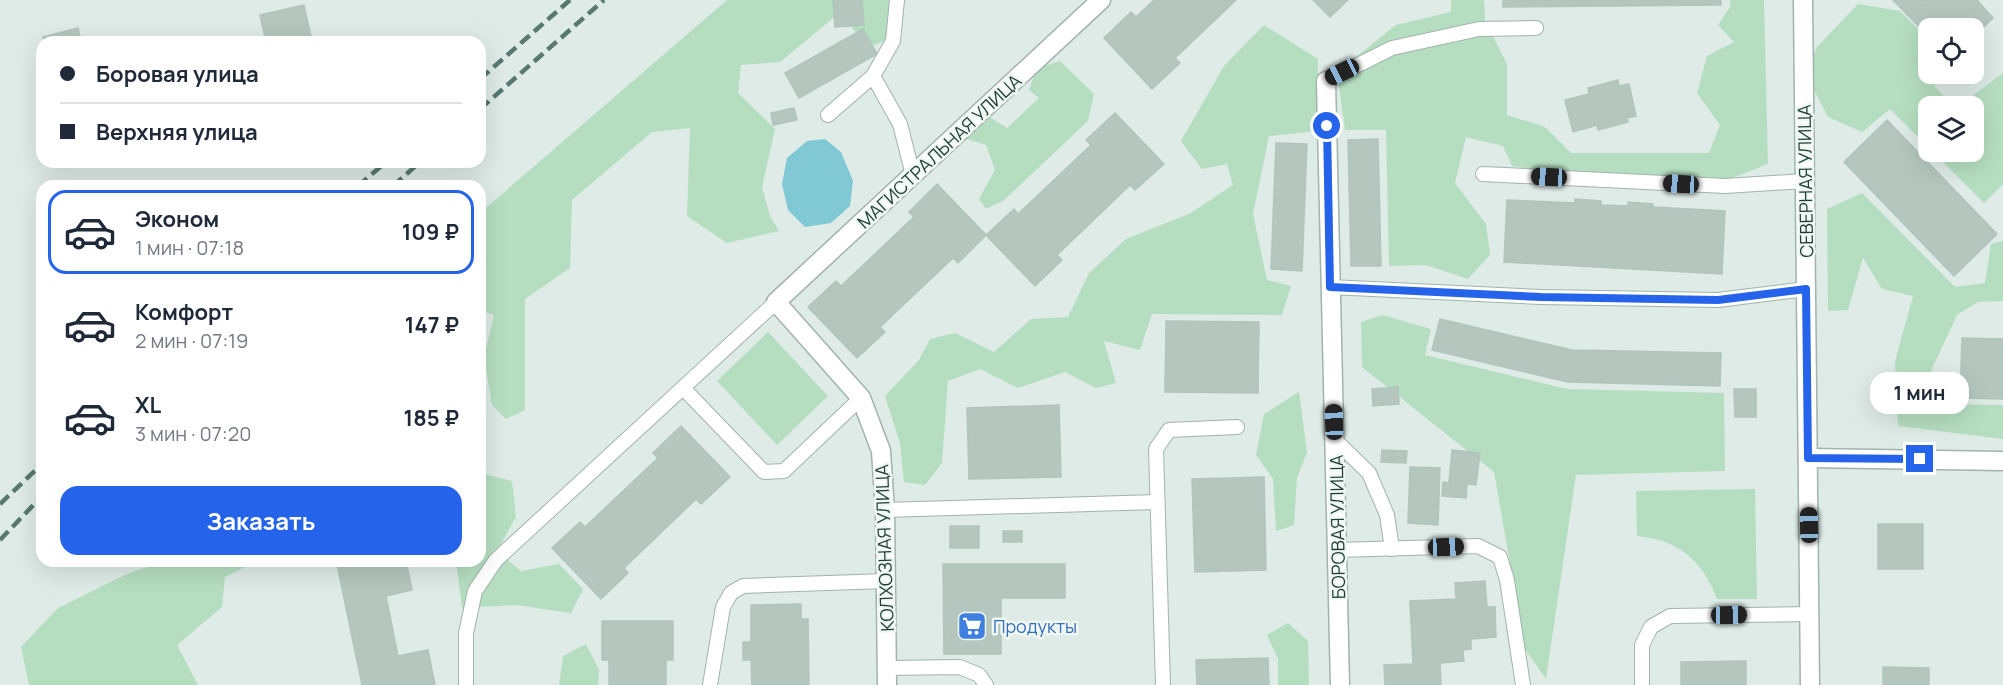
<!DOCTYPE html>
<html lang="ru">
<meta charset="utf-8">
<style>
body{margin:0;font-family:Manrope,sans-serif;background:#f6f6f7;color:#1f2937;height:100vh;display:flex;flex-direction:column;font-size:22px;white-space:nowrap}
*{box-sizing:border-box;margin:0}
p{font-size:20px;color:#747a83}
.icon{flex:none;width:33px;height:33px;fill:none;stroke:currentColor;stroke-width:2;stroke-linecap:round;stroke-linejoin:round}
.map{position:relative;flex:1;overflow:hidden}
.drawer{position:absolute;left:36px;top:180px;width:450px;height:387px;display:flex;flex-direction:column;background:#fff;border-radius:18px;box-shadow:0 6px 24px #0002}
.drawer>*{flex:none}
.banner{position:absolute;left:36px;top:36px;width:450px;height:132px;border-radius:18px;box-shadow:0 6px 24px #0002;display:grid;align-content:center;height:132px;padding:0 24px;background:#fff}
.buttons{position:absolute;left:1918px;top:18px;display:grid;gap:12px}
.buttons a{display:grid;place-items:center;width:66px;height:66px;border-radius:12px;background:#fff;box-shadow:0 6px 24px #0002;font-size:30px}
.end{position:absolute;width:27px;height:27px;margin:-14px;border:8px solid #2563eb;background:#fff;box-shadow:0 0 0 3px #fff}
.from{border-radius:50%}
.bubble{position:absolute;height:42px;border-radius:18px;background:#fff;box-shadow:0 6px 24px #0002;font-size:20px;font-weight:700;line-height:42px;text-align:center}
.car{position:absolute;width:18px;height:36px;margin:-18px -9px;border-radius:8px;box-shadow:0 0 4px 2px #0007;background:linear-gradient(#222 24%,#8ab4d8 0 40%,#222 0 76%,#8ab4d8 0 86%,#222 0)}
.banner b{display:flex;align-items:center;gap:21px;height:57px;font-size:22px}
.banner b+b{border-top:2px solid #e0e1e3}
.banner i{width:15px;height:15px;background:#1f2937}
ul{padding:10px 0 0;list-style:none}
li{display:flex;align-items:center;gap:18px;height:84px;margin:0 12px 9px;padding:0 12px;border:3px solid transparent;border-radius:18px}
li div{flex:1}
li b{display:block;font-size:22px}
li em{font-style:normal;font-weight:700}
li.selected{border-color:#2563eb}
li>.icon{width:54px;height:54px;stroke-width:1.5}
.action{display:flex;gap:12px;margin-top:auto;padding:12px 24px}
.action a{flex:1;height:69px;border-radius:18px;background:#2563eb;color:#fff;font-size:24px;font-weight:700;line-height:69px;text-align:center}
.map>svg:first-child{display:block}
.green{fill:#b5dec0}
.water{fill:#81c8d5}
.building{fill:#b4c6be;stroke:#b0c5bd;stroke-width:1.5}
.lines{fill:none;stroke-linecap:round;stroke-linejoin:round}
.lane-casing{stroke:#a1b3ad;stroke-width:16}
.street-casing{stroke:#a1b3ad;stroke-width:21}
.lane{stroke:#fff;stroke-width:14}
.street{stroke:#fff;stroke-width:18}
.rail{stroke:#587870;stroke-width:4.5;stroke-dasharray:12 6;stroke-linecap:butt}
.route{stroke:#2563eb;stroke-width:8}
.labels{text-anchor:middle;dominant-baseline:central;stroke-width:5;stroke-linejoin:round;paint-order:stroke}
.street-label{font-size:18px;fill:#1e3c34;stroke:#eff8f3}
.shop-label{font-size:18px;fill:#366cbe;stroke:#eff8f3;text-anchor:start}
</style>
<div class="map">
<svg width="2003" height="685" viewBox="0 0 2003 685">
<rect width="100%" height="100%" fill="#deebe6"/>
<g class="green">
<path d="M727,0H889L886,40L869,47L839,13L780,62L741,65L738,93L775,129L762,187L770,216L779,231L727,243L687,216L690,128L652,132L572,200L570,268L525,299V410L506,419L492,405L484,357L494,315L480,310V213Z"/>
<path d="M1451,0H1484L1485,21L1507,64V115L1545,127L1571,153H1709L1720,125L1697,93L1707,56L1734,42L1718,25L1730,7V0H1764L1768,164L1724,181L1560,173L1512,166L1503,146L1466,137L1455,183L1486,224L1490,255L1468,279L1426,265L1389,266L1386,130H1345L1337,72L1396,25L1451,12Z"/>
<path d="M1858,4L1900,11L1929,40V74H1933L1935,87L1953,106H1929V148L1890,109L1862,132L1828,117L1806,74L1817,47Z"/>
<path d="M1264,25L1318,59L1317,131L1269,136L1253,214L1267,280L1291,286L1282,315L1152,314L1140,350L1104,341L1116,383L1096,388L1065,372L1018,388L980,369L948,381L942,463L925,485L904,482L900,443L885,396L919,360L930,339L955,333L994,352L1031,319L1068,317L1089,273L1126,239L1191,213L1233,185L1227,164L1202,169L1181,141L1224,66Z"/>
<path d="M1060,61L1094,94L1088,121L1003,201L986,209L979,199L995,170L986,145L966,139L971,124L988,116L1007,128L1039,98L1029,90L1037,68Z"/>
<path d="M2003,73V184L1984,203L1933,152H1974V106H1959Z"/>
<path d="M1862,193L1955,287L1985,283L1991,244L2003,241V301L1978,302L1957,315L1930,373L1945,404L2003,405V439L1898,426L1895,361L1913,296L1882,289L1863,258L1848,310L1828,311L1827,209Z"/>
<path d="M1382,315L1431,329L1425,355L1567,389L1724,393L1725,471L1576,475L1546,679L1525,649L1494,472L1362,367L1361,322Z"/>
<path d="M768,332L828,396L777,445L717,381Z"/>
<path d="M1299,392L1307,452L1297,478L1294,525L1276,531L1273,479L1256,455L1264,414Z"/>
<path d="M480,473L512,481L516,517L497,551L521,571L559,564L583,589L571,613L516,605L462,608L456,561H480Z"/>
<path d="M1755,489L1757,599H1717C1702,560 1679,540 1637,536L1636,491Z"/>
<path d="M165,561H257L225,577L222,607L177,645L198,685H29L21,647L58,608L127,574Z"/>
<path d="M1288,623L1308,641L1309,685H1278V659L1267,635Z"/>
<path d="M586,644L599,670L598,685H559L563,656Z"/>
</g>
<path class="water" d="M825,139L841,152L853,181L850,206L831,223L805,227L788,210L782,184L787,158L807,141Z"/>
<g class="building">
<path d="M833,0H862L864,25L835,27Z"/>
<path d="M1154,0H1236L1175,58L1180,63L1152,89L1104,38L1131,12L1136,17Z"/>
<path d="M1313,0H1348L1330,17Z"/>
<path d="M1503,0H1721V5L1503,7Z"/>
<path d="M1893,0H1977L1993,18L1974,36V28H1929V37Z"/>
<path d="M304,5L312,41L266,42L260,15Z"/>
<path d="M78,28L81,42H45L43,37Z"/>
<path d="M863,29L877,54L799,98L785,73Z"/>
<path d="M1618,80L1619,86L1629,84L1636,116L1627,118L1628,122L1598,130L1597,125L1573,132L1565,100L1589,94L1588,88Z"/>
<path d="M794,108L797,120L773,125L771,113Z"/>
<path d="M1115,113L1164,164L1135,190L1130,185L1057,255L1062,260L1035,286L986,235L1014,209L1018,214L1091,145L1086,140Z"/>
<path d="M1887,120L1997,234L1954,276L1844,162Z"/>
<path d="M1378,139L1381,266H1351L1348,140Z"/>
<path d="M1276,143L1307,144L1302,271L1271,269Z"/>
<path d="M937,184L986,235L958,263L953,258L880,327L885,332L857,358L808,307L836,281L841,286L914,217L909,212Z"/>
<path d="M1575,199L1601,201V205L1628,206V202L1653,204V207L1725,211L1722,274L1504,262L1507,200L1575,203Z"/>
<path d="M1440,319L1572,350L1721,353L1720,386L1568,382L1432,350Z"/>
<path d="M1166,321L1259,322L1258,393L1165,392Z"/>
<path d="M1962,338L2003,339V399L1960,398Z"/>
<path d="M1398,387L1399,404L1373,406L1372,389Z"/>
<path d="M1734,389H1756V417H1735Z"/>
<path d="M1059,405L1061,477L969,479L967,408Z"/>
<path d="M681,426L730,477L701,504L696,499L624,568L628,573L601,599L552,548L580,522L585,527L658,458L653,453Z"/>
<path d="M1382,450L1407,451L1406,463L1381,462Z"/>
<path d="M1452,450L1480,453L1476,485L1467,484L1466,498L1442,496L1443,482L1449,483Z"/>
<path d="M1410,467L1440,468L1438,525L1408,523Z"/>
<path d="M1264,477L1266,570L1195,572L1192,479Z"/>
<rect x="1878" y="524" width="45" height="45"/>
<rect x="950" y="526" width="29" height="22"/>
<rect x="1003" y="531" width="19" height="11"/>
<path d="M351,561H406L412,590L386,596L398,656L428,650L435,685H362L337,564Z"/>
<path d="M943,564H1065V598H1001V654H944Z"/>
<path d="M1485,581L1487,607H1495L1496,637L1471,639V649L1463,650L1464,661L1440,663L1441,685H1385L1384,665L1413,664L1410,601L1456,599L1455,583Z"/>
<path d="M801,604V619H808L809,685H752L751,660H743V642H751V605Z"/>
<path d="M602,621H673V660H666V685H609V660H602Z"/>
<path d="M1268,658L1269,685H1197L1196,660Z"/>
<path d="M1746,661V685H1681V662Z"/>
<path d="M1883,667L1929,668V685H1883Z"/>
</g>
<g class="lines">
<g class="lane-casing">
<g id="lane">
<path d="M873,76L900,124L913,175"/>
<path d="M1326,81L1392,48L1479,29L1536,28"/>
<path d="M828,115L873,76L893,41L897,0"/>
<path d="M1483,174L1725,186L1805,181"/>
<path d="M1330,287L1541,297L1718,300L1806,289"/>
<path d="M683,388L764,472L784,471L861,398"/>
<path d="M1334,439L1369,473L1387,515L1392,549"/>
<path d="M885,510L1157,502"/>
<path d="M1337,550L1478,546L1500,557L1507,580L1523,685"/>
<path d="M887,668L960,667L979,675L986,685"/>
<path d="M466,685V633L475,591L496,560L776,302"/>
<path d="M710,685L723,607L731,593L743,586L886,581"/>
<path d="M1163,685L1156,449L1169,430L1237,427"/>
<path d="M1642,685V645L1651,627L1670,616L1810,614"/>
</g>
</g>
<g class="street-casing">
<g id="street">
<path d="M1803,0L1810,685"/>
<path d="M1326,81L1340,685"/>
<path d="M1808,458L2003,461"/>
<path d="M887,685L885,510L881,451L861,398L776,302L1101,0"/>
</g>
</g>
<use href="#lane" class="lane"/>
<use href="#street" class="street"/>
<g class="rail">
<path d="M480,79L570,0"/>
<path d="M480,109L604,0"/>
<path d="M358,186L386,162"/>
<path d="M393,186L420,162"/>
<path d="M0,504L42,464"/>
<path d="M0,540L42,496"/>
</g>
</g>
<g class="lines">
<path class="route" d="M1327,126L1330,287L1541,297L1718,300L1806,289L1808,458L1920,459"/>
</g>
<defs>
<g id="supermarket-square" transform="scale(1.5)"><rect x="-9" y="-9" width="18" height="18" rx="4" fill="#3f7fe0" stroke="#eff8f3"/><path d="M-6-5.5h2.5l.6 2H6L4.5 2H-2.5L-4.4-4H-6ZM-1.5 3.2a1.3 1.3 0 1 0 .1 0ZM3 3.2a1.3 1.3 0 1 0 .1 0Z" fill="#fff"/></g>
</defs>
<g fill-rule="evenodd">
<use href="#supermarket-square" x="972" y="626"/>
</g>
<g class="labels">
<g class="street-label">
<text transform="translate(939 151) rotate(-43)">МАГИСТРАЛЬНАЯ УЛИЦА</text>
<text transform="translate(1805 181) rotate(-91)">СЕВЕРНАЯ УЛИЦА</text>
<text transform="translate(1337 527) rotate(-91)">БОРОВАЯ УЛИЦА</text>
<text transform="translate(884 548) rotate(-92)">КОЛХОЗНАЯ УЛИЦА</text>
</g>
<g class="shop-label">
<text x="993" y="626">Продукты</text>
</g>
</g>
</svg>
<div class="buttons">
<a><svg class="icon" aria-label="locate" viewBox="0 0 24 24"><circle cx="12" cy="12" r="6"/><path d="M12 2v4M12 18v4M2 12h4M18 12h4"/></svg></a>
<a><svg class="icon" aria-label="layers" viewBox="0 0 24 24"><path d="M12 4l9 5-9 5-9-5zM3 14l9 5 9-5"/></svg></a>
</div>
<i class="end from" style="left:1327px;top:126px"></i>
<i class="end" style="left:1920px;top:459px"></i>
<div class="bubble" style="left:1870px;top:372px;width:99px">1 мин</div>
<i class="car" style="left:1342px;top:72px;rotate:244deg"></i>
<i class="car" style="left:1549px;top:177px;rotate:273deg"></i>
<i class="car" style="left:1681px;top:184px;rotate:273deg"></i>
<i class="car" style="left:1334px;top:422px;rotate:358deg"></i>
<i class="car" style="left:1809px;top:525px;rotate:359deg"></i>
<i class="car" style="left:1446px;top:547px;rotate:88deg"></i>
<i class="car" style="left:1729px;top:615px;rotate:89deg"></i>
<div class="banner">
<b><i class="from"></i>Боровая улица</b>
<b><i></i>Верхняя улица</b>
</div>
<section class="drawer">
<ul>
<li class="selected"><svg class="icon" aria-label="car" viewBox="0 0 24 24"><path d="M5 17H2v-5l4-1 3-4h7l3 4 3 1v5h-3M9 17h6M6 11h13"/><circle cx="7" cy="17" r="2"/><circle cx="17" cy="17" r="2"/></svg><div><b>Эконом</b><p>1 мин · 07:18</p></div><em>109 ₽</em></li>
<li><svg class="icon" aria-label="car" viewBox="0 0 24 24"><path d="M5 17H2v-5l4-1 3-4h7l3 4 3 1v5h-3M9 17h6M6 11h13"/><circle cx="7" cy="17" r="2"/><circle cx="17" cy="17" r="2"/></svg><div><b>Комфорт</b><p>2 мин · 07:19</p></div><em>147 ₽</em></li>
<li><svg class="icon" aria-label="car" viewBox="0 0 24 24"><path d="M5 17H2v-5l4-1 3-4h7l3 4 3 1v5h-3M9 17h6M6 11h13"/><circle cx="7" cy="17" r="2"/><circle cx="17" cy="17" r="2"/></svg><div><b>XL</b><p>3 мин · 07:20</p></div><em>185 ₽</em></li>
</ul>
<div class="action"><a>Заказать</a></div>
</section>
</div>
